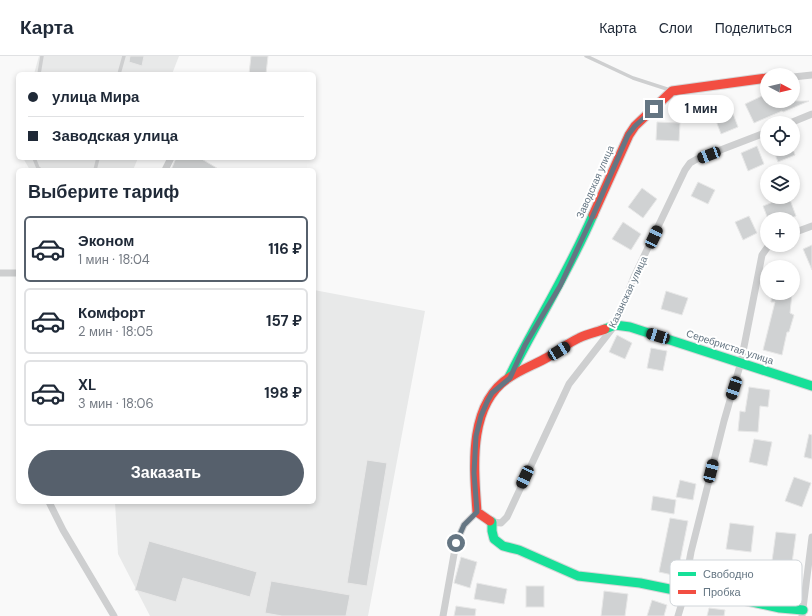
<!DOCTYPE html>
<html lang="ru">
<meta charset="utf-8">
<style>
body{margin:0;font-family:"DM Sans",sans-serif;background:#f2f2f3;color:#1f2937;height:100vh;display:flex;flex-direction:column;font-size:15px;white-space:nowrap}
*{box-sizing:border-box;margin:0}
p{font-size:13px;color:#747a83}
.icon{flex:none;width:22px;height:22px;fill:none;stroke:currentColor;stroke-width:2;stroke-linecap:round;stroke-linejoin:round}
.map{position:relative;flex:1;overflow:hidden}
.side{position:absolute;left:16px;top:112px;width:300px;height:336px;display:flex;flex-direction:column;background:#fff;border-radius:6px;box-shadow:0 2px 6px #0003}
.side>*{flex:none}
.banner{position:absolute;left:16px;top:16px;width:300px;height:88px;border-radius:6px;box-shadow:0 2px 6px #0003;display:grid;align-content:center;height:88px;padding:0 12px;background:#fff}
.needle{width:26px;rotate:97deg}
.tools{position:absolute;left:760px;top:12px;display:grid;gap:8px}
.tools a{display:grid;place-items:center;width:40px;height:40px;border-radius:50%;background:#fff;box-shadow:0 2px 6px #0003;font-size:20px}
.end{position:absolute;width:18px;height:18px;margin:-9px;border:5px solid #657683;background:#fff;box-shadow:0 0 0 2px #fff}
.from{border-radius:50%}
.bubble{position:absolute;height:28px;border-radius:14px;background:#fff;box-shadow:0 2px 6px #0003;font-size:13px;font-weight:700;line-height:28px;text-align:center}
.car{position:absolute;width:12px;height:24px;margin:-12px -6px;border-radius:5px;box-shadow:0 0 3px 1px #0007;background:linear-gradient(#222 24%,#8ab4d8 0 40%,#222 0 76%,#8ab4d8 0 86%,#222 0)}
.banner b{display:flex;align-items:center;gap:14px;height:38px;font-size:15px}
.banner b+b{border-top:1px solid #e0e1e3}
.banner i{width:10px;height:10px;background:#1f2937}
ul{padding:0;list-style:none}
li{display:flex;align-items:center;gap:12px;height:66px;margin:0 8px 6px;padding:0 4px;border:2px solid #e0e1e3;border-radius:6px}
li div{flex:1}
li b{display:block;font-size:15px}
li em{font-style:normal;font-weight:700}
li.on{border-color:#56606c}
li>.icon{width:36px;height:36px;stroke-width:1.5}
h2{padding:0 12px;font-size:18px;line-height:48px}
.primary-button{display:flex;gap:8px;margin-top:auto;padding:8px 12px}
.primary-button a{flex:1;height:46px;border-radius:24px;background:#56606c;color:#fff;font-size:16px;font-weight:700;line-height:46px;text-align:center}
header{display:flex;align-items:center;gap:24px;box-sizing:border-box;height:56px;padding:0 20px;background:#fff;border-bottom:1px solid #e0e1e3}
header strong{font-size:19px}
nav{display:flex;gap:22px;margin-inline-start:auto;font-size:14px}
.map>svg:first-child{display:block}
.built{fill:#e8e9e9}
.building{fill:#d0d2d3;stroke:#e8e8e8}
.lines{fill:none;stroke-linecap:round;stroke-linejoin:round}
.fast-casing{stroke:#d5d6d7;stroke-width:11}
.jam-casing{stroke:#d5d6d7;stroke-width:11}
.lane{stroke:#cecfd0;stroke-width:3.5}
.street{stroke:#cecfd0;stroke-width:7}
.fast{stroke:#16e098;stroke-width:9}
.jam{stroke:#f24e42;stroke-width:9}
.route{stroke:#657683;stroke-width:5}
.labels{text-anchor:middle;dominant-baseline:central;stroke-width:4;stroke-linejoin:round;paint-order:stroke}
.street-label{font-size:10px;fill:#657683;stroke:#fff}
.key{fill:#fff;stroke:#d1d6da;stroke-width:1}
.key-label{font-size:11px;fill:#657683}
</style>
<header>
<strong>Карта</strong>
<nav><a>Карта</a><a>Слои</a><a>Поделиться</a></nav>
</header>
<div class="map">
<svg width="812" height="560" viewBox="0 0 812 560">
<rect width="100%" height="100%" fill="#f9f9f9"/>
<g class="built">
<path d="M39,0H179L172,18H34Z"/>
<path d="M23,102H138L133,114H30Z"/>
<path d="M314,234L425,255L368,560H150L118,498L115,446H314Z"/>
</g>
<g class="building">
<path d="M130,0H144L142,10L129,6Z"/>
<path d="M251,0H268L266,18H249Z"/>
<path d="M764,39L766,45H809L783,56L782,55L754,67L745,48Z"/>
<path d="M708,45L713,59L693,66L688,52Z"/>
<path d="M732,55L738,71L721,78L715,62Z"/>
<path d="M657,66L680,67L679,85L656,84Z"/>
<path d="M757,90L764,108L748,115L741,97Z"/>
<path d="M773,93H793L795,99L778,106Z"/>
<path d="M176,102H200L220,114H171Z"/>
<path d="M698,126L715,134L708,148L691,140Z"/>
<path d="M642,132L657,143L643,162L628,151Z"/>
<path d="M786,141H789L796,160L788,163H768L763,150Z"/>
<path d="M749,160L757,177L743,184L735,166Z"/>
<path d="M623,166L641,178L631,194L612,183Z"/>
<path d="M812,189V214L803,193Z"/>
<path d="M666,235L688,242L682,259L661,253Z"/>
<path d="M772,237H792L790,257L794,259L789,276H787L782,299L763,294L775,246H771Z"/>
<path d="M617,279L632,287L625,303L609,296Z"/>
<path d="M651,292L667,295L663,315L647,312Z"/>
<path d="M749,331L770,334L768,351L760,350L758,376L738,375L740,355L745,356Z"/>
<path d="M809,378L812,379V403L804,401Z"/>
<path d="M754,383L772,386L767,410L749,406Z"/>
<path d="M367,404L387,407L367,530L347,527Z"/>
<path d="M794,421L811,427L802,451L785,445Z"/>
<path d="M680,424L696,428L693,444L676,441Z"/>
<path d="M653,440L676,444L674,458L651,454Z"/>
<path d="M670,462L688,465L677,520L659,516Z"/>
<path d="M730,467L754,470L751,496L726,493Z"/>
<path d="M776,476L796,478L792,507L772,505Z"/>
<path d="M149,485L257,516L250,541L183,522L176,546L135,534Z"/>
<path d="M461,501L477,506L470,532L454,527Z"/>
<path d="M271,525L350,539L346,560H282L265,557Z"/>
<path d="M477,527L507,533L504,548L474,543Z"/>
<rect x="526" y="530" width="18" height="21"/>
<path d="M604,535L628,538L625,560H601Z"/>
<path d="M652,544L667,549L664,560H647Z"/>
<path d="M456,550L476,553L475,560H454Z"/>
<path d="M709,552L725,554L724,560H707Z"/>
</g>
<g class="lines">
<g class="fast-casing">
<g id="fast">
<path d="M605,273L615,269L630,271L812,330"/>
<path d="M509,321C536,267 569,215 593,159"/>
<path d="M490,465L492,466V475L494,483L503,490L519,494L578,520L640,527L684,536L743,544L780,552L803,554"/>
</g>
</g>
<g class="jam-casing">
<g id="jam">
<path d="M593,159L629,79L635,70L672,35L767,22"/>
<path d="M490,465L477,456C474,413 467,348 510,321C522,313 536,308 548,301C558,295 568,287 579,282C587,278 597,276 605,273"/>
</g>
</g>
<g class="lane">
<path d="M586,0L633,22L670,34"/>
<path d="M39,18L42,0"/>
<path d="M119,18L124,0"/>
<path d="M34,102L38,112L41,114"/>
<path d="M95,114L98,102"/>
</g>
<g class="street">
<path d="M793,21L812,19"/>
<path d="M790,67L812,58"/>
<path d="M165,114L171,102"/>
<path d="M793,177L812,170"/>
<path d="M0,217H18"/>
<path d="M49,446L63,474L114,560"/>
<path d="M492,466L501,467L507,461L569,328L615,269L634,221L685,114L690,107L697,103L767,76"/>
<path d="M443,560L456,487L464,469L477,456"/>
<path d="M678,560L681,550L691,496L724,365L741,306L762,199L769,189"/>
<path d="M802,560L812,481"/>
</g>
<use href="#fast" class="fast"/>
<use href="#jam" class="jam"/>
</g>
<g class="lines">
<path class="route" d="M456,487L464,469L477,456L474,417L476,380L481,360L487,346L492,337L510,322L525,289L560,230L591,164L628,79L635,70L654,53"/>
</g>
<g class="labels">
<g class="street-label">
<text transform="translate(595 126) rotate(-66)">Заводская улица</text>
<text transform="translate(628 236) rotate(-65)">Казанская улица</text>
<text transform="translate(730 291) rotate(18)">Серебристая улица</text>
</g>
</g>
<rect x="670" y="504" width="132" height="46" rx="6" class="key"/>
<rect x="678" y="516" width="18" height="4" fill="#16e098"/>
<rect x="678" y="534" width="18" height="4" fill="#f24e42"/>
<g class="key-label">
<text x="703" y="522">Свободно</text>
<text x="703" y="540">Пробка</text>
</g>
</svg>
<div class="tools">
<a><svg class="needle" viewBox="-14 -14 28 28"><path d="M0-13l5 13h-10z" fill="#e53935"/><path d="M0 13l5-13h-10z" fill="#747a83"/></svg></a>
<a><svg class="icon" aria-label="locate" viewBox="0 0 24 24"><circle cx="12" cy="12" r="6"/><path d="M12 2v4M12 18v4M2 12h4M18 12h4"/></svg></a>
<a><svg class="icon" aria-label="layers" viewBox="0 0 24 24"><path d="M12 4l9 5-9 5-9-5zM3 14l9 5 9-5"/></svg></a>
<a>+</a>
<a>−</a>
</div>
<i class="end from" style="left:456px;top:487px"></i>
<i class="end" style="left:654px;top:53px"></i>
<div class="bubble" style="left:668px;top:39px;width:66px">1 мин</div>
<i class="car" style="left:709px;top:99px;rotate:249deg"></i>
<i class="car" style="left:654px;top:181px;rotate:25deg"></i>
<i class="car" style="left:658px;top:280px;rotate:287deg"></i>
<i class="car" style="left:559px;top:295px;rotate:59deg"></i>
<i class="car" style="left:734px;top:332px;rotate:198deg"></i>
<i class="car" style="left:711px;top:415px;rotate:14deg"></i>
<i class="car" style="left:525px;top:421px;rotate:205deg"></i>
<div class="banner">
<b><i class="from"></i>улица Мира</b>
<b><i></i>Заводская улица</b>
</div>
<section class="side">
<h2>Выберите тариф</h2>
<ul>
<li class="on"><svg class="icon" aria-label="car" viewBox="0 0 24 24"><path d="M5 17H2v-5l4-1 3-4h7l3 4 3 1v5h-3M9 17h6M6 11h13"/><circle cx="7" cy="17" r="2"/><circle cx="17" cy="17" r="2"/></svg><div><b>Эконом</b><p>1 мин · 18:04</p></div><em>116 ₽</em></li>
<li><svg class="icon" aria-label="car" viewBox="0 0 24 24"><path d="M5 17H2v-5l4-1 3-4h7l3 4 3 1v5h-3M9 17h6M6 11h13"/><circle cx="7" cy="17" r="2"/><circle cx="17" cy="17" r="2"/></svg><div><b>Комфорт</b><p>2 мин · 18:05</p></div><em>157 ₽</em></li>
<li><svg class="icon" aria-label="car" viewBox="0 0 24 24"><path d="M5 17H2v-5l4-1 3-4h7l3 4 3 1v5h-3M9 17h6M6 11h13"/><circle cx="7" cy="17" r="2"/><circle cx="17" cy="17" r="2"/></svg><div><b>XL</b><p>3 мин · 18:06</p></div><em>198 ₽</em></li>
</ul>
<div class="primary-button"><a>Заказать</a></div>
</section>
</div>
